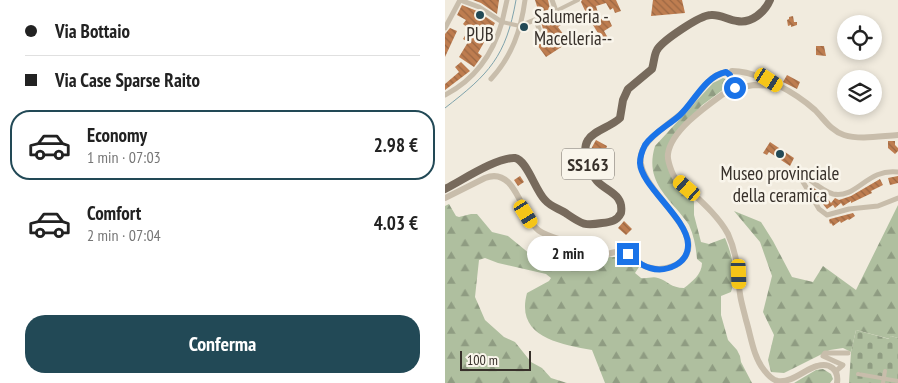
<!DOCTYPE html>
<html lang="it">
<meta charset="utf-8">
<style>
body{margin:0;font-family:"PT Sans Narrow",sans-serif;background:#f6f6f6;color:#222;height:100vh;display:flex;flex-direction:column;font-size:19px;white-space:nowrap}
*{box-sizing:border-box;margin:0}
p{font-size:16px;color:#767676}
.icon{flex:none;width:28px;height:28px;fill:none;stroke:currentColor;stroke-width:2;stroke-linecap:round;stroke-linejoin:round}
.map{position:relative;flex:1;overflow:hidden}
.sheet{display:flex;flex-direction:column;background:#fff;width:445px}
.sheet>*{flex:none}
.banner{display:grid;align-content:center;height:110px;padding:0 25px;background:#fff}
.tools{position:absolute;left:392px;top:15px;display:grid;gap:10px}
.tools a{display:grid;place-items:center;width:45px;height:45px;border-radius:50%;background:#fff;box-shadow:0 2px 8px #0003;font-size:25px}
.scale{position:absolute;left:15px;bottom:12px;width:71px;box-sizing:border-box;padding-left:5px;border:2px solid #37302a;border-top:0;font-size:14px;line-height:18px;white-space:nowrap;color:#37302a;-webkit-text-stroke:4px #f9f5eb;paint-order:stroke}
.end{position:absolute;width:22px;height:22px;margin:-11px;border:6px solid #1a73e8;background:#fff;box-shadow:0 0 0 2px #fff}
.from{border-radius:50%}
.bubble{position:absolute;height:35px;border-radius:18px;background:#fff;box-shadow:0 2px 8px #0003;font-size:16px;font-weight:600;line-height:35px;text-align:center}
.car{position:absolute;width:15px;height:30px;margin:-15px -8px;border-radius:6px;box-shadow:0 0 4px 1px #0007;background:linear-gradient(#f5c518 24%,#345 0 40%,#f5c518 0 76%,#345 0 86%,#f5c518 0)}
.banner b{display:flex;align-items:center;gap:18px;height:48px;font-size:19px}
.banner b+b{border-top:1px solid #e0e0e0}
.banner i{width:12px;height:12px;background:#222}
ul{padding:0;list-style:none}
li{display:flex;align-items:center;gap:15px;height:70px;margin:0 10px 8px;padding:0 15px;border:2px solid transparent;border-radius:20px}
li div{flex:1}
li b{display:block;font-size:19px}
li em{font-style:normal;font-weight:600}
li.active{border-color:#224956}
li>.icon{width:45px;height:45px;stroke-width:1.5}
.button{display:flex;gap:10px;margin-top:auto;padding:10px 25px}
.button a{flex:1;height:58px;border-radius:20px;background:#224956;color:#fff;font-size:20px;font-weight:600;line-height:58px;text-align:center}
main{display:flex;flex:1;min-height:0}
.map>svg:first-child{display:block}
.forest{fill:url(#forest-firs)}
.cemetery{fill:url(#cemetery-stones)}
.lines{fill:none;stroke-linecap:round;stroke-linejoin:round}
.stream{stroke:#7fa3ac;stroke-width:1}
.building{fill:url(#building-back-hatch)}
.pedestrian{stroke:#c8bdab;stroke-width:4}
.minor{stroke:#c8bdab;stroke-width:5}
.tertiary{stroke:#c8bdab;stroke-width:6}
.primary{stroke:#776a5c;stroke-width:8}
.route{stroke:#1a73e8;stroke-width:6}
.poi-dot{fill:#224956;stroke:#f9f5eb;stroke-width:2}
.labels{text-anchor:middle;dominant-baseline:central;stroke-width:5;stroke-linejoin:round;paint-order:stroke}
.shield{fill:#f9f5eb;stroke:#716b64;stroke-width:1}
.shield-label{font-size:18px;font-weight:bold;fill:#37302a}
.poi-label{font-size:19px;fill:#37302a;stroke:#f9f5eb}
</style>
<main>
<section class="sheet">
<div class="banner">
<b><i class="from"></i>Via Bottaio</b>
<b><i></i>Via Case Sparse Raito</b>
</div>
<ul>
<li class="active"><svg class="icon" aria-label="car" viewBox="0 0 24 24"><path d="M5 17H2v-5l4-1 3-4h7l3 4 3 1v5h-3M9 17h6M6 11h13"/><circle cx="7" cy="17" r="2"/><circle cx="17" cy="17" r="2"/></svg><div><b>Economy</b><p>1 min · 07:03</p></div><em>2.98 €</em></li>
<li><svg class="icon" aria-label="car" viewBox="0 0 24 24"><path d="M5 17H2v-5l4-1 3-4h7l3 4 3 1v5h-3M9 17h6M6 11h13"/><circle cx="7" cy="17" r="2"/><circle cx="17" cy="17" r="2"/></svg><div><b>Comfort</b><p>2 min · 07:04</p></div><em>4.03 €</em></li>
</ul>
<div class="button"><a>Conferma</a></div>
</section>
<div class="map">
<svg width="453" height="383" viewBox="0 0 453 383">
<defs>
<pattern id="forest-firs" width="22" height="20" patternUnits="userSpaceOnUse" patternTransform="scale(1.25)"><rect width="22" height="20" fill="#afbf9f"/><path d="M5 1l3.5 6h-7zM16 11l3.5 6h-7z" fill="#8f9c82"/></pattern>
<pattern id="cemetery-stones" width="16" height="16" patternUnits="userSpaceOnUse" patternTransform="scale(1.25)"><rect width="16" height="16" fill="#afbf9f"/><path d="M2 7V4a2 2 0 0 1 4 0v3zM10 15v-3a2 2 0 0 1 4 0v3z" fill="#8f9c82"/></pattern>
<pattern id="building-back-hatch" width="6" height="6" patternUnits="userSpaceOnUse" patternTransform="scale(1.25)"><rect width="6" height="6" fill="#be7d50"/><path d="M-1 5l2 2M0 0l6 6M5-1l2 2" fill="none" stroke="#9b6743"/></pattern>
</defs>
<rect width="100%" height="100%" fill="#f1ebde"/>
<g class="forest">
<path d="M278,78L283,80V86L256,106L228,139L223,168L247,196L249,202V215L256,242L264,244L280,238C287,254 292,275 286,292L276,296V315L283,340L292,350L295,356L296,362L307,383H160L147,350C114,344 70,337 82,293L104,281L106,278L101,274L53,263L40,258L34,260L30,297L40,320L59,337L70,342L86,362L97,368L106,378L122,383H0V206L4,204L11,216L14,217L26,214H32L47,232L63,236L85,254L97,258L100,257L106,242L141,261L152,262L164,257H173L184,260L194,267L190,273L196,278C202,279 208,276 213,278C223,281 226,288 239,288C247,282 257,274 257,263L252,259C251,247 249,236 244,225C241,220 237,216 234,212C216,191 201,176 210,146L268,83Z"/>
<path d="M453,205V338L446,336L445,339L411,330L406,352L398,348L385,350L339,373L326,372L323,360L329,335L318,312L327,276L315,242L289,211L316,222L328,241L347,277L368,282L378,266L411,290Z"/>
<path d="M378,369L386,374L388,379L385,383H349L371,370Z"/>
</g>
<path class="cemetery" d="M411,330L444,339L446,336L453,338V383H404L406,352Z"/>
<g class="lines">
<path class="stream" d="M0,108C44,74 61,57 71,0"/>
</g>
<g class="building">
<path d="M28,0H54L52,14L36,3Z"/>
<path d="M90,0H103L105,9L94,13Z"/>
<path d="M137,0H171L176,11L170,13L168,8L165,10L161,3L151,6L155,20L162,15L167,26L159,31L163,38L158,41L143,17L136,2Z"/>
<path d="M208,0H237L240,13L206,16Z"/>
<path d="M17,5L32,11L50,23L33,53L37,56L29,67L14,57L23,42L18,39L24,29L18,24L21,20L12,15Z"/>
<path d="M113,15L116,25L113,27L124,42L101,57L90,42L100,36L96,22Z"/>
<path d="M348,16L349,22H352V25L346,27V25L343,26L342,20L344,19V17Z"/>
<path d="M5,28L12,31L0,57V34Z"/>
<path d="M371,46H379L381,56L371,55Z"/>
<path d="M16,62L25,71L0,90V84L14,72L10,67Z"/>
<path d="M342,75L355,82L352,89L338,82Z"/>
<path d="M151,140L162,146L160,152L146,149Z"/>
<path d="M443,141H450V145L453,148V151L450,154L443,148Z"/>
<path d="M325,142L349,158L345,166L324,152L322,155L318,153Z"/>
<path d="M75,176L79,182L73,186L69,180Z"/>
<path d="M453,176V183L445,185L443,178Z"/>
<path d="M435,179L438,185L426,191L427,193L406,203V201L398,206L396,203L390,208L388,205L382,209L377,203L383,199L386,203L390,198L394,200L406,196Z"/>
<path d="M366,186L379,195L374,200L366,187Z"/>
<path d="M408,213L410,216L404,220L403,219L396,223L395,221L388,226L386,223L385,224L384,220L385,219Z"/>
<path d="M179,221L187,229L181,235L173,228Z"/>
</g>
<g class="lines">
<g class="pedestrian">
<path d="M111,11L133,0"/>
<path d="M57,22L75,26"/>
<path d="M413,374L453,381"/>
<path d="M438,383L440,371"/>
</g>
<g class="minor">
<path d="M15,0L34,7L57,22L62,0"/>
<path d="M91,20L96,35"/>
<path d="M75,26L111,11L107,0"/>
<path d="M0,28L15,0"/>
<path d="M46,79C67,56 76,30 80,0"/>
<path d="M0,95C29,80 48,54 57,22"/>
<path d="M453,172C422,168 412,199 388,194C378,191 369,183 361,177L358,182L374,209L382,215L404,209L433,206L453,198"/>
<path d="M391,371L398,365L378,356L380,353H403"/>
</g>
<g class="tertiary">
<path d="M287,71C313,71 351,93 370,110C379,119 386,131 399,135C415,140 436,136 453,135"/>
<path d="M285,75L288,85L285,89C266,103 226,129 223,154C222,160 227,174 231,179C234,183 239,185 243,189C257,202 274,217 283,234C293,256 292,272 295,294C296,302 299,311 301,320C306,336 308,356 319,370C322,374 327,380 333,381C347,383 360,369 372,366C385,362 394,370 392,383"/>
<path d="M285,89L309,85L331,86"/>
<path d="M0,198L40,178C70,166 76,213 91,228C98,236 109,236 118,241C127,246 137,256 147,258C157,259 166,250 176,252C183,254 187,258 192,262C203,269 216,271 228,266C233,265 237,261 240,257C260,228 189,187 196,155C199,138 228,122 240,110C253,97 261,76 281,72"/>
</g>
<path class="primary" d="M0,189C16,181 52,157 70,158C82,160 90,190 100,200C106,207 115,209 122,214C137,224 139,226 157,223C166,222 172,221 176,213C179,194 162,192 152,181C144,172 136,151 143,140C149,130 166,127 175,118L178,100L183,89L207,69C209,63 209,55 212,50C217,41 255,15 266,15C275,14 283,20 292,21C306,24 320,12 325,0"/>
</g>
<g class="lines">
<path class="route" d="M183,254C189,259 196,266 205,268C222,273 244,263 243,244C242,218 196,186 195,163C195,157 197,151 200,145C208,133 224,125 235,115C249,102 260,76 281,72L285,75L288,85L285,90L290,88"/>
</g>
<g class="poi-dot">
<circle cx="35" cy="15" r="5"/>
<circle cx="79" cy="27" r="5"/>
<circle cx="335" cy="154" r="5"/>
</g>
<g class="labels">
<rect class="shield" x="117" y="148.5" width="52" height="31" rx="4"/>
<g class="shield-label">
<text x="143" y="164">SS163</text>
</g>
<g class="poi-label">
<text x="89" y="16" text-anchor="start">Salumeria -<tspan x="89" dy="22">Macelleria--</tspan></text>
<text x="35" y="34">PUB</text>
<text x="335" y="173">Museo provinciale<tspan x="335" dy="22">della ceramica</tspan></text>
</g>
</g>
</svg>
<div class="tools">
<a><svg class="icon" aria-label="locate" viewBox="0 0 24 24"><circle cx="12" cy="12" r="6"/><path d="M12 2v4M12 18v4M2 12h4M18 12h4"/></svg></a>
<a><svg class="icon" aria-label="layers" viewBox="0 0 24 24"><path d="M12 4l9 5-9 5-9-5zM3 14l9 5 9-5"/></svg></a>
</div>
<div class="scale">100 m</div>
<i class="end from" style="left:290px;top:88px"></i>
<i class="end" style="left:183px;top:254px"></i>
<div class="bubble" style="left:82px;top:236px;width:82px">2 min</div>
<i class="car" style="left:324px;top:80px;rotate:123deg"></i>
<i class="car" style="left:242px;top:188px;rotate:311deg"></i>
<i class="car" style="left:81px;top:214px;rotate:148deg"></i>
<i class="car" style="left:294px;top:274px;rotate:178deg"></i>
</div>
</main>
